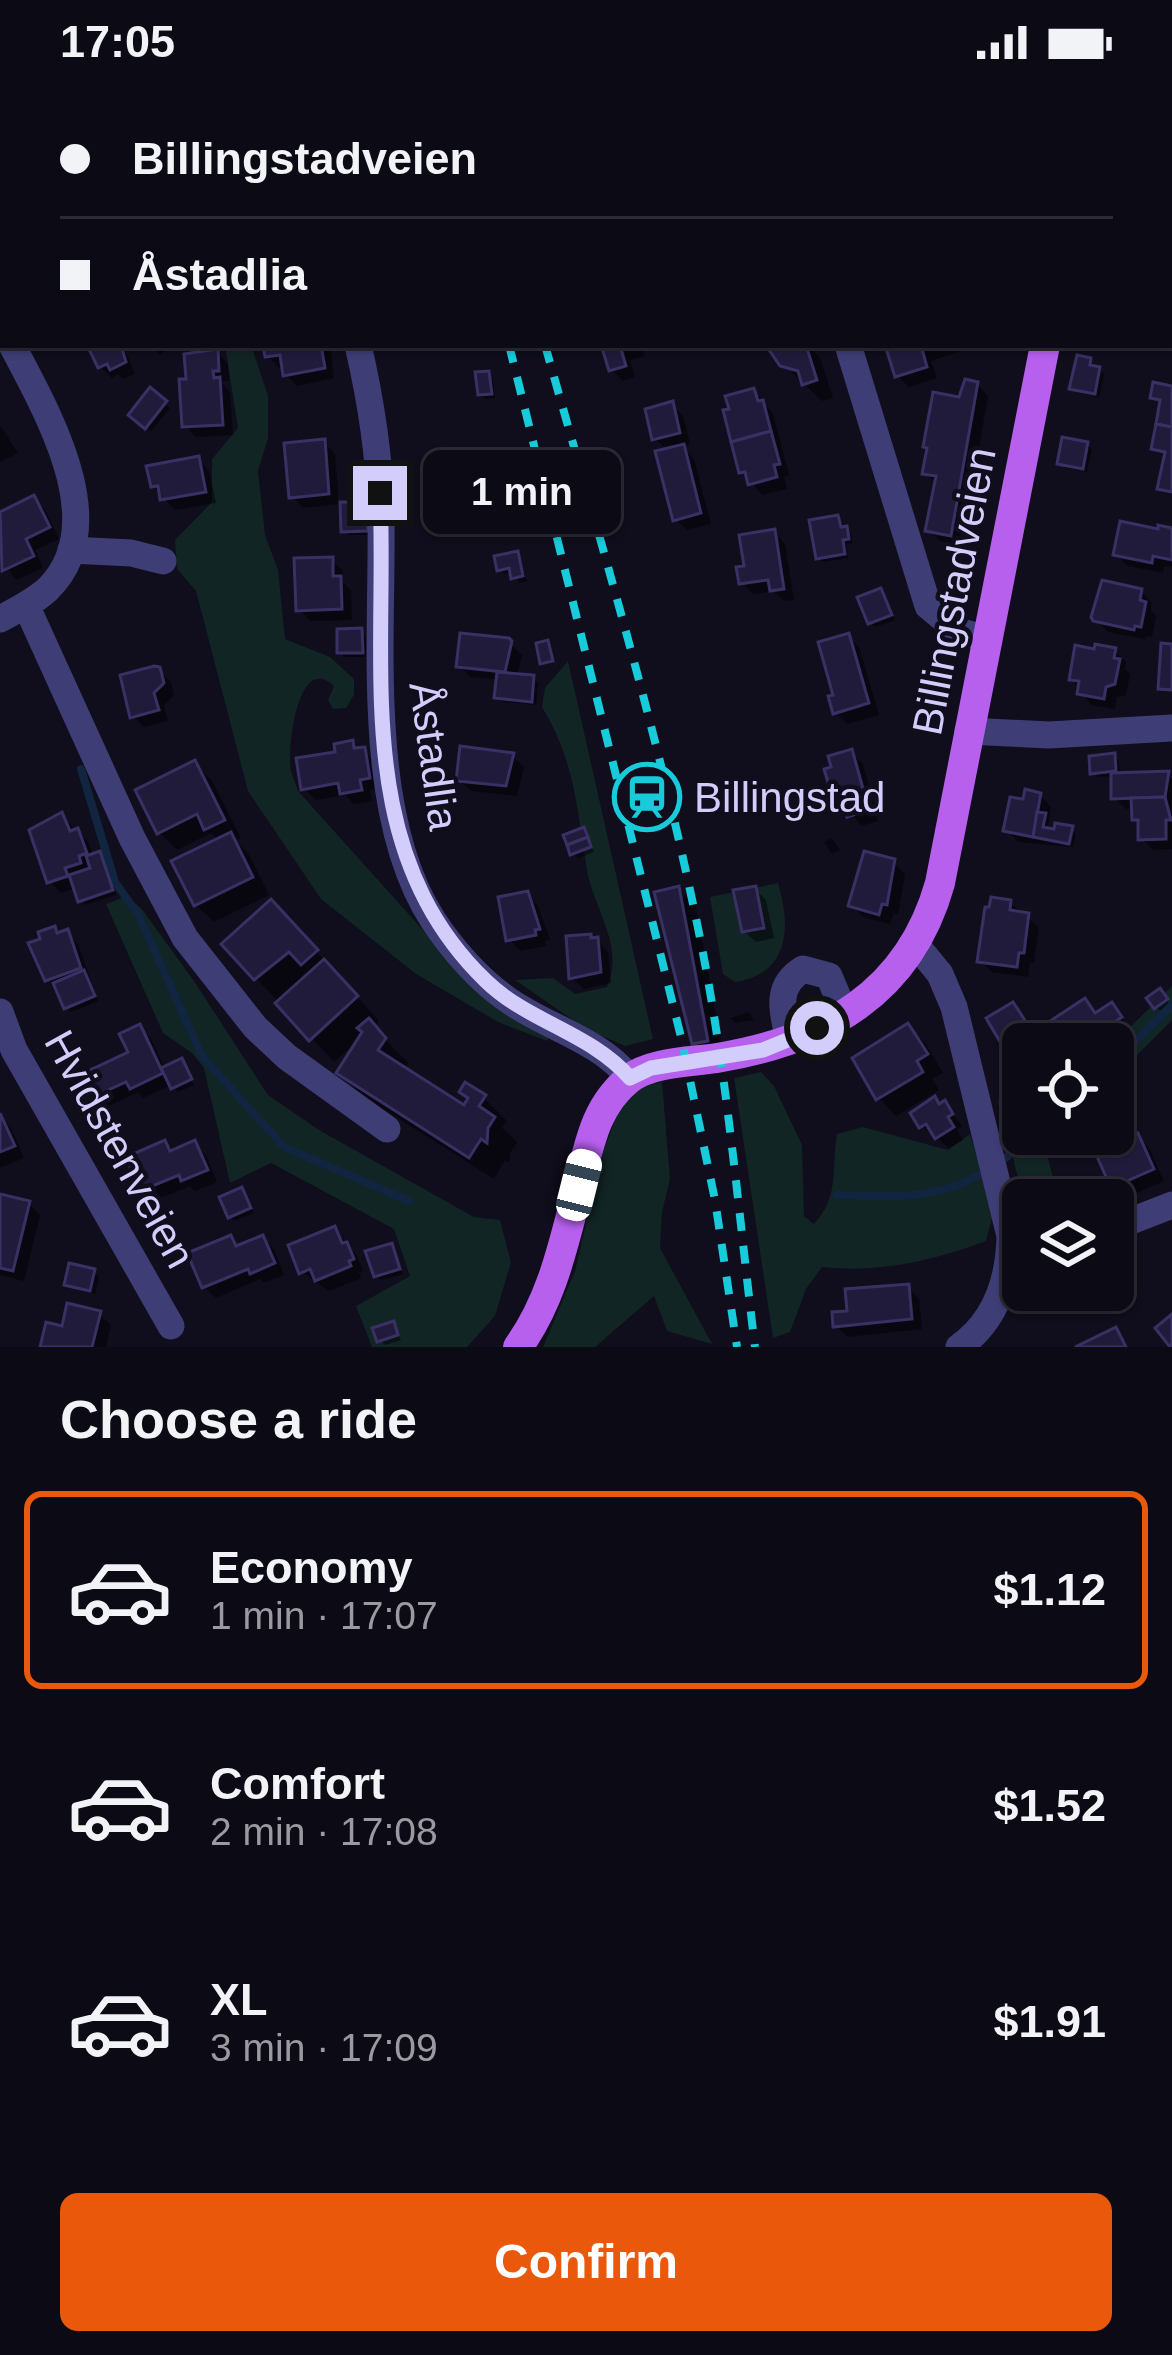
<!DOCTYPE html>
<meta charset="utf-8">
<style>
body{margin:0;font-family:Helvetica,sans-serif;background:#15131e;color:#f1f3f6;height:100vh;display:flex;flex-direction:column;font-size:45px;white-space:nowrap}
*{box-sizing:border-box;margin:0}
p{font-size:39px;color:#9a9aa0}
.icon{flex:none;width:66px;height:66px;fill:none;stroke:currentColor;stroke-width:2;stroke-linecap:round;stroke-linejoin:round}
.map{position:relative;height:1263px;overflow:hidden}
.details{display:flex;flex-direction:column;background:#0c0a15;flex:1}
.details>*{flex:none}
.banner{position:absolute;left:0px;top:0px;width:1173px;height:264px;box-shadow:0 3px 9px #0004,0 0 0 3px #2c2b34;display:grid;align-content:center;height:264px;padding:0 60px;background:#0c0a15}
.tools{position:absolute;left:1002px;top:939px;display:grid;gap:24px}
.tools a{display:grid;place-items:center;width:132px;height:132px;border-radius:18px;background:#0c0a15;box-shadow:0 3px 9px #0004,0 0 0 3px #2c2b34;font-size:60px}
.end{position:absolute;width:54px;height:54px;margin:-27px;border:15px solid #d2cdfa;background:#111;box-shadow:0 0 0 6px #111}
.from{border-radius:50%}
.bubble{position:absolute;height:84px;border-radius:18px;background:#0c0a15;box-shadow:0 3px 9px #0004,0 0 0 3px #2c2b34;font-size:39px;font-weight:600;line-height:84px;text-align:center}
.car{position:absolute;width:36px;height:72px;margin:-36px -18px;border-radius:15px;box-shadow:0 0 9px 3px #0007;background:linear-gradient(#fff 24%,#345 0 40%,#fff 0 76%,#345 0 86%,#fff 0)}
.banner b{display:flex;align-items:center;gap:42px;height:114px;font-size:45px}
.banner b+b{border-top:3px solid #2c2b34}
.banner i{width:30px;height:30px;background:#f1f3f6}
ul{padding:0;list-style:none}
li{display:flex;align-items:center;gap:36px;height:198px;margin:0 24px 18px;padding:0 36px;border:6px solid transparent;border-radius:18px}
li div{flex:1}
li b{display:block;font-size:45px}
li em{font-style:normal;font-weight:600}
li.active{border-color:#ea580c}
li>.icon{width:108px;height:108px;stroke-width:1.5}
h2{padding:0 60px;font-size:54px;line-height:144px}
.button{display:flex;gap:24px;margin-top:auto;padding:24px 60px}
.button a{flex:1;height:138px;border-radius:18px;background:#ea580c;color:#fff;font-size:48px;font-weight:600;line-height:138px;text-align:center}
.status{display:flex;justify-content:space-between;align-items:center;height:84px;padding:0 60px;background:#0c0a15;direction:ltr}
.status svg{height:33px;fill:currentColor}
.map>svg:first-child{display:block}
.green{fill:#112524}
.shadow{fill:#0007}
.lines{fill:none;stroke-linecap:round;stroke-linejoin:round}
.stream{stroke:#122540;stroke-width:8}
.building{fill:#211b3b;stroke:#393064;stroke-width:3}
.minor{stroke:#3e3d76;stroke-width:27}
.major{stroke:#b760ee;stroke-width:30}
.rail{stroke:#18cbdb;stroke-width:8;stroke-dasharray:18 15;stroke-linecap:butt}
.route{stroke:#d2cdfa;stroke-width:15}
.labels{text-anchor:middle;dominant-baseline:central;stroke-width:9;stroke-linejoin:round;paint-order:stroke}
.street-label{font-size:42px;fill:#d2cdfa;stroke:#100d1c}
.poi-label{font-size:42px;fill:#d2cdfa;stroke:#100d1c;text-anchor:start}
</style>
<div class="status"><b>17:05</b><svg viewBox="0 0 49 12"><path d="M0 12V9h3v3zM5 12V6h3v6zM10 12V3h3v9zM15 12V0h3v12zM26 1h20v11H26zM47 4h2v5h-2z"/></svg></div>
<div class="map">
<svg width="1172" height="1263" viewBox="0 0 1172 1263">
<rect width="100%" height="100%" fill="#100d1c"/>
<g class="green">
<path d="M225,261H251L268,312V354L258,387L265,451L278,486L285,555L330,573L354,595V611L346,624L333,625L328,616L334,602C297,567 287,667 291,687C293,694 296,700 298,707L467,895L549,952L547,957L498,938L416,890L321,815L248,707L196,507L177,485L175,456L212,418V375L238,344Z"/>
<path d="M568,577L653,955L625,962L586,945L515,896L553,894L575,910L607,903C625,862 594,826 587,786C577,726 575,677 542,623L545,604Z"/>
<path d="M778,799C791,842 790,890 735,898L723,890L710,813Z"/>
<path d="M127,812L142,825L196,900L268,1011L319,1046L474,1133L500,1136L511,1178L495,1232L467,1263H372L356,1222L410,1192L394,1145L271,1079L230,1099L204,984L192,969L163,949L106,820Z"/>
<path d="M1172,902V936L1113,995V960Z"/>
<path d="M761,988L774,1002L802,1061L804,1132L814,1140C840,1112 831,1085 837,1050L863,1043L948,1066L970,1050L994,1127L986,1157C931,1177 881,1189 822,1183L806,1205L790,1248L773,1254L734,994Z"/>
<path d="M662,998L670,1095L662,1128L660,1164L712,1260L667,1247L654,1212L595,1263H543L575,1187L602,1071L619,1026L642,1002Z"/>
<path d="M998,1018L1023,1019V1050H1057L1045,1063L1059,1116H1024Z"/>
</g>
<g class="shadow">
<path d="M0,0L9,3H3L0,72Z"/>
<path d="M80,0H125L127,3H82Z"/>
<path d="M204,0H235L236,3H206Z"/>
<path d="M325,0H393L394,3H326Z"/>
<path d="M546,0H597L598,3H547Z"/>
<path d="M814,0H864L865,3H814Z"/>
<path d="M1170,148H1172V247L1170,246Z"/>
<path d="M90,261H123L135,290L123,295L118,290L112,294L100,282Z"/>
<path d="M151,261H173L160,271Z"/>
<path d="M266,261H324L331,268L334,294L297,302L286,291L284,283L279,284L268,272Z"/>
<path d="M604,261H642L645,272L630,276L635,293L623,297L611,285Z"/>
<path d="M763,261H809L820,274L833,314L822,317Z"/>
<path d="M888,261H966L967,265L931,277L937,294L909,303L898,292Z"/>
<path d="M217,268L228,280L229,297H220L230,308L233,351L196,353L185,342Z"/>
<path d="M1090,277L1104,290L1099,313L1077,308L1072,304Z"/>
<path d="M488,290L493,295L495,314L485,315L480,310Z"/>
<path d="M977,300L988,312L962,462L940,457L928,446L937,400L925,389L961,317Z"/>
<path d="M150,307L170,324L151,347L132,330Z"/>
<path d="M754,307L773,330L789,391L784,392L787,405L762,411L742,387Z"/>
<path d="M672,321L683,332L690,360L682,362L694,375L711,440L687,446L675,435L668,367L655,355Z"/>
<path d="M0,341L18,369L0,378Z"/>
<path d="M324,358L335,370L339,420L303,424L292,412Z"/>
<path d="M1087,360L1092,365L1087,388L1065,384L1060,379Z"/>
<path d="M198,375L209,387L216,419L175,426L153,402Z"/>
<path d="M488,390L499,401L497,431L452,426L441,415Z"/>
<path d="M34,415L45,426L59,455L35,466L43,484L16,496L0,474V431Z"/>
<path d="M519,417L523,424L509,431L505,426Z"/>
<path d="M343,421L371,451H349L344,446Z"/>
<path d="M837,434L851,450L852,459L846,460L848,474L824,478L819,474Z"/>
<path d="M774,448L785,460L794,516L784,517L774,507L753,510L742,498Z"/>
<path d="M1172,448V483L1164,482L1163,489L1128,482L1116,470Z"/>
<path d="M517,470L527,497L519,499L513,488L505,490L500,485Z"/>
<path d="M331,476L343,487V498L351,506L352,536L310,537L299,525Z"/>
<path d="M880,507L895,536L875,543L870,539Z"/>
<path d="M1141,507L1152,519L1151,526L1156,532L1152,553L1146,552L1145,555L1108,548L1094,533Z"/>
<path d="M361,547L366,552V573H345L340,568Z"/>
<path d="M848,552L859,563L879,631L847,640L836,628Z"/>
<path d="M510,560L522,571L517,593L533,594L538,599L536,621L502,618L497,613L499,596L471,593L459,582Z"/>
<path d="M1115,567L1126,578L1125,585L1130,590L1126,611L1117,613L1115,625L1091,621L1072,595Z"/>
<path d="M159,586L171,598L174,611L164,621L168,637L144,643L133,632Z"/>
<path d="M352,660L375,677L380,705L370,706L372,717L354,720L345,711L316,716L304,704Z"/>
<path d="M851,668L863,680L878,737L861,742L831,700Z"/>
<path d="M512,672L524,683L517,712L471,707L459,696Z"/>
<path d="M1114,672L1119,677L1120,691L1168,690L1172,694V765L1153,766L1141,754L1135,724L1126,725L1114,713V692L1098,693L1093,688Z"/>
<path d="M194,679L212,697L241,754L236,757L248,769L269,811L214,838L196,821L219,757L211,749L177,766L159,748Z"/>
<path d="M1040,711L1051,723L1047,747L1071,745L1076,750L1073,763L1018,758L1007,746L1025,719Z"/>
<path d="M62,732L89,759L93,772L100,770L104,775L116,811L85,821L76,804L61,809L50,797Z"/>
<path d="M584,747L594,768L578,774L573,769Z"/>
<path d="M832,754L840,766L832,770L824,758Z"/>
<path d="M893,778L905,790L898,831L894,829L890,840L863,833L852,821Z"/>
<path d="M678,805L696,823L724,974L712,976L694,958Z"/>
<path d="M755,805L766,816L774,854L756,858L744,847Z"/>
<path d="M527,811L538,822L550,856L545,857L546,862L521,867L509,856Z"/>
<path d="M1010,819L1039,843L1034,879H1030L1028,893L992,888L981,877Z"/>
<path d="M294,843L379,937L373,943L408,979L403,986L465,1026L484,1014L507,1037L502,1044L517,1058L510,1069L509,1079L505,1076L494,1095L363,1012L340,988L358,957L334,978L256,894Z"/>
<path d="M54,846L60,851L67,848L78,860L98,917L71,928L48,895Z"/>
<path d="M597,857L608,868L611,899L584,905L572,894Z"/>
<path d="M1165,913L1170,921L1161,928L1156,923Z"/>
<path d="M1084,918L1097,931L1111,922L1131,946L1110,960H1039Z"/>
<path d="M1018,926L1029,944L1006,959L990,935Z"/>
<path d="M749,928L754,936L735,939L731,934Z"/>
<path d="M908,942L926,960L943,989L932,995L939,1006L896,1032L879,1014Z"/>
<path d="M139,943L151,955L165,985L182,978L194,1001L178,1008L172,1001L143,1014L138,1008L109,1022L97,1010L132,970Z"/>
<path d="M944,1020L962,1042L957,1046L963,1056L949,1064L922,1042Z"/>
<path d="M0,1033L11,1044L24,1074L0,1084Z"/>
<path d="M1137,1052L1149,1064L1164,1097L1125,1114L1114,1103L1099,1070Z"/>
<path d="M165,1060L173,1069L194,1060L206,1071L217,1098L195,1107L190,1102L154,1117L143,1105Z"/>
<path d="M241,1106L254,1129L235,1137L230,1133Z"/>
<path d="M0,1113L29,1120L40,1131L24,1197L0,1191Z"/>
<path d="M335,1145L357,1172L363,1187L359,1188L361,1194L329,1207L302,1188Z"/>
<path d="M230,1154L240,1164L262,1154L274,1165L284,1191L264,1199L260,1195L216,1214L204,1203Z"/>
<path d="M391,1162L403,1190L381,1196L376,1192Z"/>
<path d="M94,1188L99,1193L95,1210L67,1200Z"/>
<path d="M908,1203L919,1215L922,1245L847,1253L836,1242L851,1230Z"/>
<path d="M99,1230L111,1241L106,1263H44L64,1246Z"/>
<path d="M393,1241L401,1256L385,1261L380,1256Z"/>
</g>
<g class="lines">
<g class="stream">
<path d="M81,685L115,798L139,832L202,972L284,1063L409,1117"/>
<path d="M1113,979L1172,921"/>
<path d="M1000,1078L1037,1050"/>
<path d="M837,1111C889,1113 942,1117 987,1086"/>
</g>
</g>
<g class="building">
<path d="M87,261H121L126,278L110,286L107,280L98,284Z"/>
<path d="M263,261H321L325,284L283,292L280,271L265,273Z"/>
<path d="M601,261H634L621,265L626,282L609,287Z"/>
<path d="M760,261H806L817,296L802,301L798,287L780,282L767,263L761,265Z"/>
<path d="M885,261H935L922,265L927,283L895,293Z"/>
<path d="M218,265L219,287H213L214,294L220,293L223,341L182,343L179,295H186L184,270Z"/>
<path d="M1077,271L1091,274L1090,281L1100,283L1095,310L1069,305Z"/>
<path d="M489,287L492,310L478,311L475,288Z"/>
<path d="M965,295L978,298L951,452L925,447L936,392L922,390L927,364L923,363L933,308L959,313Z"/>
<path d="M1153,298L1172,302V343L1156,340L1160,316L1150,314Z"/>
<path d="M150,303L167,317L145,345L128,331Z"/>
<path d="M754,304L758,317L763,316L771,347L731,358L723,326L729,325L725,312Z"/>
<path d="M673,317L680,349L652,356L645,325Z"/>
<path d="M1156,340L1172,343V408L1157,405L1165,368L1151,365Z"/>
<path d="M771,347L780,380L774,381L777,393L748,401L745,388L739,389L731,358Z"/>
<path d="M1062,353L1088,358L1083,385L1057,380Z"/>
<path d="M325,355L329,410L289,414L284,359Z"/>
<path d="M684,360L701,429L673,437L655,367Z"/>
<path d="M199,372L206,408L160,416L158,402L151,403L146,382Z"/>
<path d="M441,382L489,387L486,421L437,416Z"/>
<path d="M515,408L520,418L502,428L497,418Z"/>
<path d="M34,411L50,443L26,455L34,472L2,487L0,428Z"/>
<path d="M340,418H367L368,447L341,448Z"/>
<path d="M838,431L841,443L847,442L849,455L843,456L845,470L816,475L809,436Z"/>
<path d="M1120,437L1158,445V441L1172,444V476L1153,472L1152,479L1113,471Z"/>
<path d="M775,445L784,505L770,507L768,496L739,500L736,483L744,482L739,451Z"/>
<path d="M518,467L523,492L511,495L509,484L497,487L494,472Z"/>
<path d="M333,473V492H341L342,525L296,527L294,474Z"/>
<path d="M1102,496L1142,505L1140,516L1146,518L1141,543L1135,542L1134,546L1093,537L1091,533Z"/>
<path d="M881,504L892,531L868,540L857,513Z"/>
<path d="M362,544L363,569H337V545Z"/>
<path d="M460,549L509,554L512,557L505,588L456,583Z"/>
<path d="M849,549L869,619L833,630L828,612L833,611L818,558Z"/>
<path d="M548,556L553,577L540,580L536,559Z"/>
<path d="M1161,559L1172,560V606L1158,605Z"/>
<path d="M1095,560L1116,564L1114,574L1120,575L1115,600L1106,603L1104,615L1077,610L1079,597L1069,596L1075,561L1094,565Z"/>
<path d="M154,582L160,583L164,599L154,609L159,626L130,634L120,591Z"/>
<path d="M497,588L534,591L532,618L494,614Z"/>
<path d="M353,656L354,664L365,663L370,694L360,696L362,706L340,710L338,699L301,706L296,674L335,668L334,660Z"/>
<path d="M460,662L514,669L506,702L456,697Z"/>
<path d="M852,665L869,726L847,733L836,700L829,702L824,685L831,683L828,672Z"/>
<path d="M1115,669L1116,687L1090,690L1089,672Z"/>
<path d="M195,676L225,736L204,746L197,730L157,750L135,706Z"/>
<path d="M1169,687L1165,713L1111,715V689Z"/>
<path d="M1025,705L1041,709L1033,753L1003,747L1010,713L1023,715Z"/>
<path d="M1165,713L1171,736H1166V755L1138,756V736H1132L1131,714Z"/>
<path d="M62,728L70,747L78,744L87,769L79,772L81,779L65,784L68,792L47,799L29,746Z"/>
<path d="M1037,728L1046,729L1043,743L1054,745L1055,739L1073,742L1069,760L1033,753Z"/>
<path d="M584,743L588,753L567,761L563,751Z"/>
<path d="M231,748L253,793L194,822L171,777Z"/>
<path d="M588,753L591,763L570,771L567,761Z"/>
<path d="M100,767L113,806L78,818L69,791L90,784L86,772Z"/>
<path d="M864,767L895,775L887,821L882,820L879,831L848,822Z"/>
<path d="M679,802L708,957L692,960L654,808Z"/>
<path d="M756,802L764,844L742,848L733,806Z"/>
<path d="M528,807L540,845L535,846L536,851L506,857L498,813Z"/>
<path d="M991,813L1011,816L1010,826L1029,829L1024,869H1019L1017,883L977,878L985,823H989Z"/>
<path d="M271,815L318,866L301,881L289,868L254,896L221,860Z"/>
<path d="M55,842L57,849L68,845L81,884L45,897L28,859L40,855L38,848Z"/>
<path d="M591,850V854L598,853L601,888L569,895L566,852Z"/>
<path d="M324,875L358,912L309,957L275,919Z"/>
<path d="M84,886L95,912L64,925L53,899Z"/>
<path d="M1160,904L1168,915L1154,925L1146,914Z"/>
<path d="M1085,914L1095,929L1112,918L1122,933L1082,960H1035L1029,951Z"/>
<path d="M1013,918L1026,938L999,956L986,934Z"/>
<path d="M369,934L386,954L378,966L464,1021L468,1014L459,1008L465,998L486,1011L479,1022L495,1033L488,1044L487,1059L481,1055L469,1074L336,989L362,948L357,944Z"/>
<path d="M908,939L928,970L917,977L923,988L876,1016L852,974Z"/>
<path d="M140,940L163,989L130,1005L126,998L95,1012L84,989L128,968L119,950Z"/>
<path d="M182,974L192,995L171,1005L161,984Z"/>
<path d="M935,1012L939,1020L945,1016L953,1030L948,1033L954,1043L935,1055L926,1040L919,1044L910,1029Z"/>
<path d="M0,1029L15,1062L0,1068Z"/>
<path d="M1138,1049L1154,1085L1111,1104L1095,1068Z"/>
<path d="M165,1056L170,1067L195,1056L208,1086L181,1097L179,1091L140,1107L126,1073Z"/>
<path d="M242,1103L251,1124L228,1134L219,1113Z"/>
<path d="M0,1110L30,1117L13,1187L0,1184Z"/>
<path d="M335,1142L342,1159L347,1158L354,1175L349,1177L351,1182L315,1197L310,1185L299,1190L288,1161Z"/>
<path d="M231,1151L236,1162L263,1151L275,1179L250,1190L248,1185L202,1204L187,1169Z"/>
<path d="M392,1159L400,1185L374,1193L365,1167Z"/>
<path d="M69,1179L95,1185L90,1207L64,1201Z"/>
<path d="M909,1200L912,1235L833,1243L832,1228L847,1227L845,1205Z"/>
<path d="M67,1219L101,1227L92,1263H40L46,1238L62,1242Z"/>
<path d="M1172,1230V1263H1170L1155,1244Z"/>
<path d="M394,1237L398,1251L377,1258L372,1244Z"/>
<path d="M1116,1243L1126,1263H1075Z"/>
</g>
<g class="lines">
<g class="minor">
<path d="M279,0L280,3"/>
<path d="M770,0L771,3"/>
<path d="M0,118L3,116"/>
<path d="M0,238L3,244"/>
<path d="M358,261C371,317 380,375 381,433C383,553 364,730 433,836C452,865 479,896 508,916C548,944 598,955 630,994"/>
<path d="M848,261L928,522L958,547L987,555"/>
<path d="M71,466L131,469L163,477"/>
<path d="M26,521L132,754L185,854L255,943L287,973L387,1045"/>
<path d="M0,535C17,526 34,518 48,505C114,440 46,327 12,261"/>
<path d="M968,647L1049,651L1172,644"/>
<path d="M917,862L940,890L954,923L1010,1152C1009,1196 996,1237 959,1263"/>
<path d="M0,928L14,966L171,1242"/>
<path d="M789,957C783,927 774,903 803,885L829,892L845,930"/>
<path d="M1113,1144L1172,1121"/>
</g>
<g class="major">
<path d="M1097,3L1098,0"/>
<path d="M518,1263C553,1215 564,1157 579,1101C589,1062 595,1022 629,995C651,978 690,978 717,974C825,956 909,910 940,799L1045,261"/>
</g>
<g class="rail">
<path d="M445,0L446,3"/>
<path d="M472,0V3"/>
<path d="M509,261L681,953L715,1116L737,1263"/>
<path d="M545,261C600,456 659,651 699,849C727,986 738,1125 755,1263"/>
</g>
</g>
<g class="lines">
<path class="route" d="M380,409C388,579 349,765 486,897C528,938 591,949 630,994L651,984L763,966L817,944"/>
</g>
<defs>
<g id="station-ring" transform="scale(3.45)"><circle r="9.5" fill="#100d1c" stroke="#18cbdb" stroke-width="1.5"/><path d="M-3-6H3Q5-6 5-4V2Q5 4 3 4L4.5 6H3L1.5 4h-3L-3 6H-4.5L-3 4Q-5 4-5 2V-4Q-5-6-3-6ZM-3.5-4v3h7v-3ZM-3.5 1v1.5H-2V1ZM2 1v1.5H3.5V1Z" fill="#18cbdb"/></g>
</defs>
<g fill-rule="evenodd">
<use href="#station-ring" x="647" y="713"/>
</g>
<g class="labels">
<g class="street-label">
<text transform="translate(954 507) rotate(-79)">Billingstadveien</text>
<text transform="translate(434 672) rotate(82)">Åstadlia</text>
<text transform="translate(120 1065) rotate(61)">Hvidstenveien</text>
</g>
<g class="poi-label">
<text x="694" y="713">Billingstad</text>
</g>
</g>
</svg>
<div class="tools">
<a><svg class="icon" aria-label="locate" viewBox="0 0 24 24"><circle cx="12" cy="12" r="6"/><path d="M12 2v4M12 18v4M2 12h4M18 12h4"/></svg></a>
<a><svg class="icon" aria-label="layers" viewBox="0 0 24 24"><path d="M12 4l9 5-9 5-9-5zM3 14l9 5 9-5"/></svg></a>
</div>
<i class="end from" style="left:817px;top:944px"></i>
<i class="end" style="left:380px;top:409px"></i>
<div class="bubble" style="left:423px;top:366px;width:198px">1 min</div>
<i class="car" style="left:579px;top:1101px;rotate:14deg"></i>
<div class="banner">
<b><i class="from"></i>Billingstadveien</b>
<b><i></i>Åstadlia</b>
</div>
</div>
<section class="details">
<h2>Choose a ride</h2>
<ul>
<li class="active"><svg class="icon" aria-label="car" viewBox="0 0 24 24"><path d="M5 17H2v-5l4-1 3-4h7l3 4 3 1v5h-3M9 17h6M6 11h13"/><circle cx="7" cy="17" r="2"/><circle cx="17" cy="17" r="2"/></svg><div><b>Economy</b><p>1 min · 17:07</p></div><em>$1.12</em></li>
<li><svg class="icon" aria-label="car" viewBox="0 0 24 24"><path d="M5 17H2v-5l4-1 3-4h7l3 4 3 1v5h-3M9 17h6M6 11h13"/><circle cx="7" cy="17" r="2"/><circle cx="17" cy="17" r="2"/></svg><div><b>Comfort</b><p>2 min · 17:08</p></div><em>$1.52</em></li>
<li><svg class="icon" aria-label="car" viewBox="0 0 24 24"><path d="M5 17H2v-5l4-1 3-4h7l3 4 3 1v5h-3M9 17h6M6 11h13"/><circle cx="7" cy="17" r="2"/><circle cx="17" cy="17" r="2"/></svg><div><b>XL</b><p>3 min · 17:09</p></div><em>$1.91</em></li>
</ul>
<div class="button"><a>Confirm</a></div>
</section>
